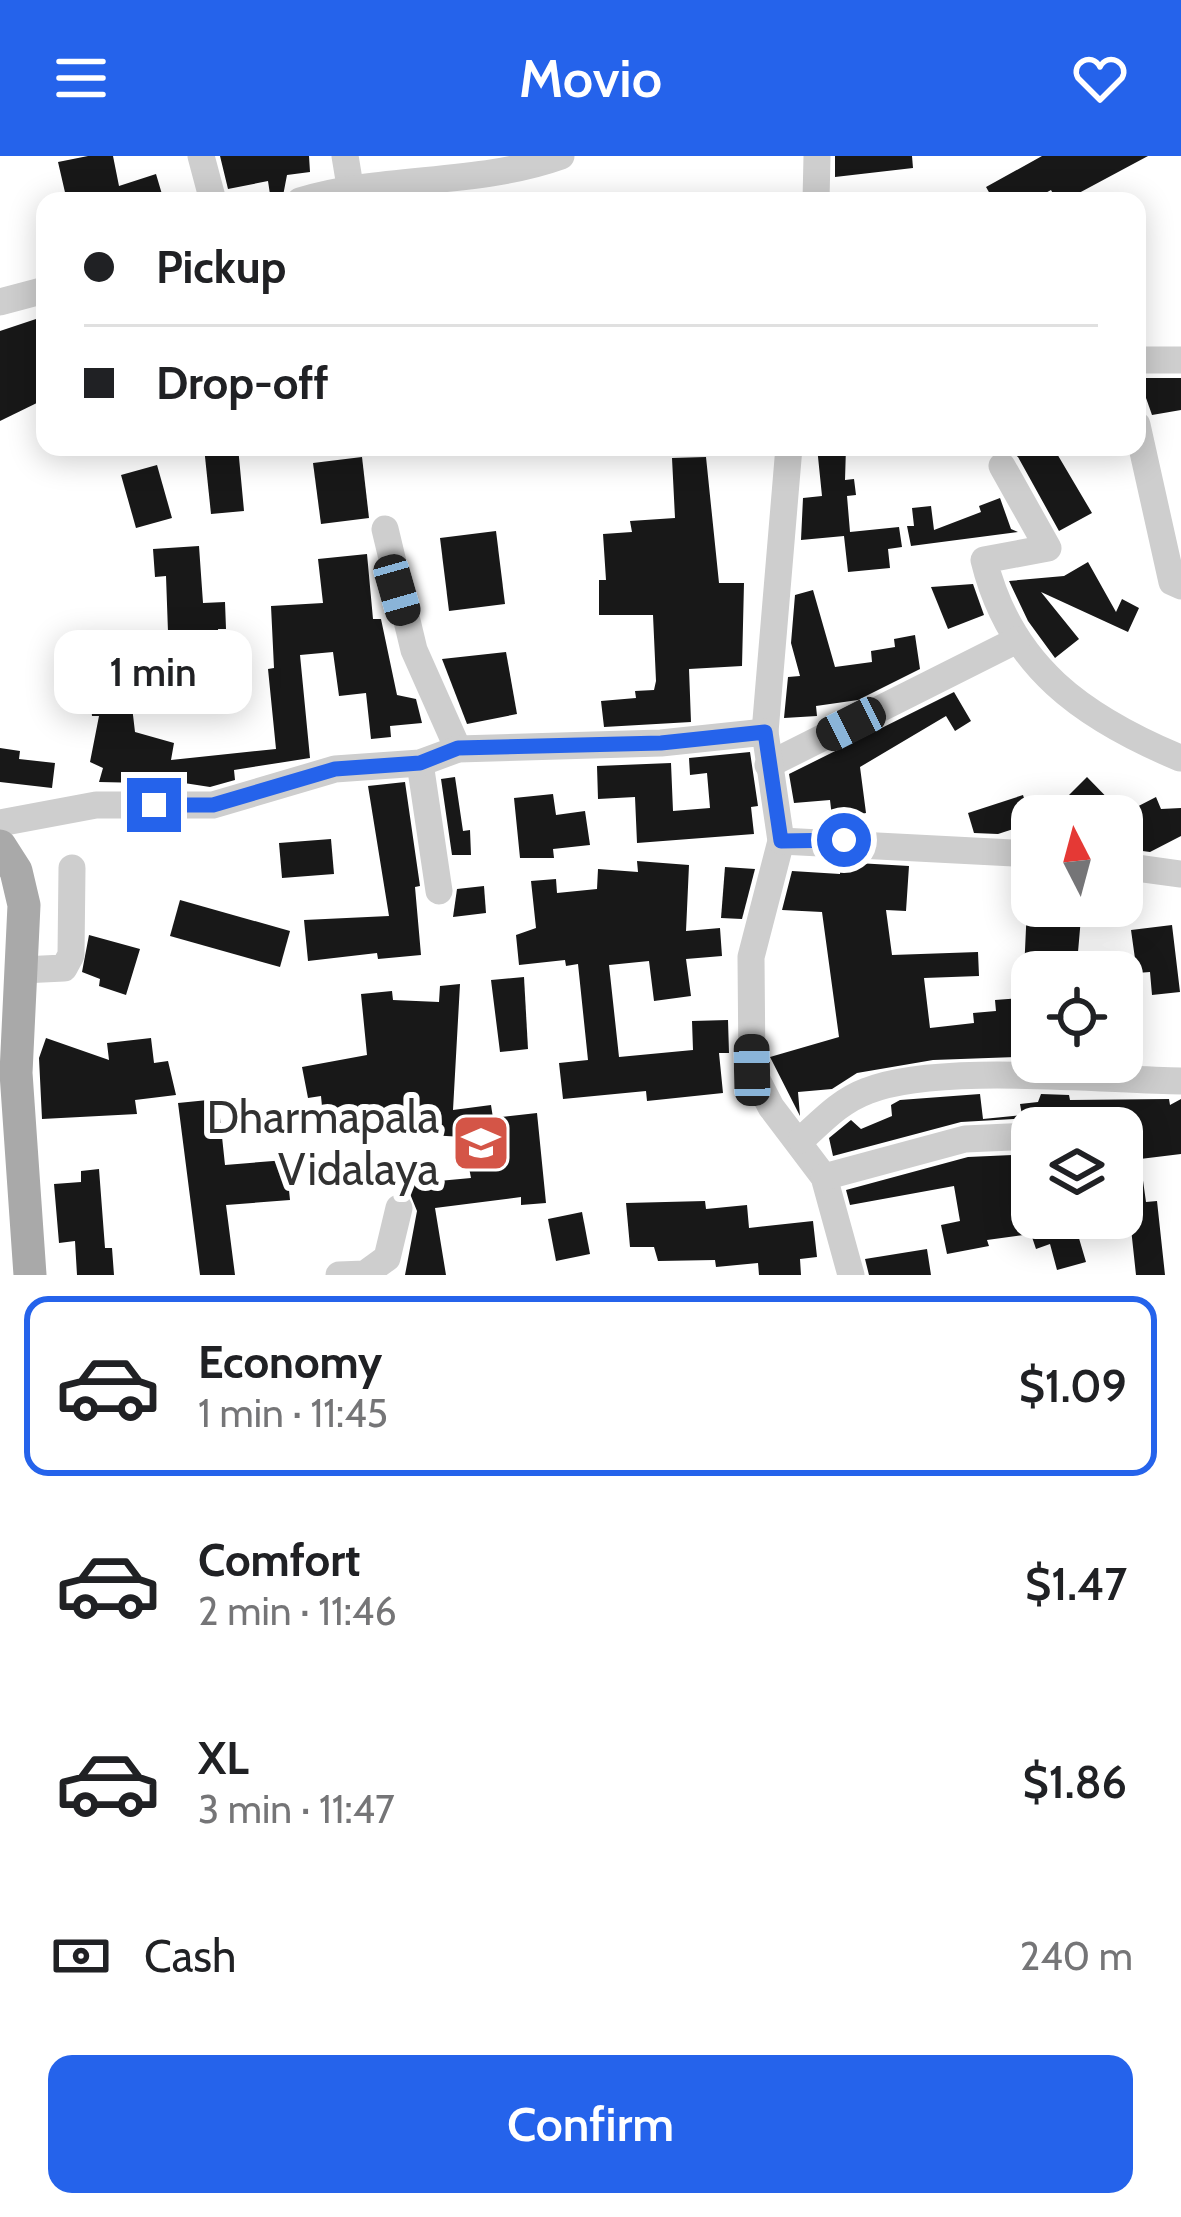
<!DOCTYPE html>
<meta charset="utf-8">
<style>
body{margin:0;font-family:Cabin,sans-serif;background:#f6f6f6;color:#202124;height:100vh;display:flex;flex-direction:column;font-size:45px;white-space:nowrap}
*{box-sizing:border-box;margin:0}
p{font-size:39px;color:#757577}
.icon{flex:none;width:66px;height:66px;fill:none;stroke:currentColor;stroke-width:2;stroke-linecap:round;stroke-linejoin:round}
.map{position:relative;height:1119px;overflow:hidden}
.drawer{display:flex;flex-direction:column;background:#fff;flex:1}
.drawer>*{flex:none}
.guide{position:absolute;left:36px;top:36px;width:1110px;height:264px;border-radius:24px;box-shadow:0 6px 30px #0003;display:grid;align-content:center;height:264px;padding:0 48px;background:#fff}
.needle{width:78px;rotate:354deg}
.buttons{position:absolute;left:1011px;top:639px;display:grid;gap:24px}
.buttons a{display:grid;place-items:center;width:132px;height:132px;border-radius:24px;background:#fff;box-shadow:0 6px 30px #0003;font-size:60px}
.end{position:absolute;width:54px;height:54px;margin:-27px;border:15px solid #2563eb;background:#fff;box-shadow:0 0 0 6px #fff}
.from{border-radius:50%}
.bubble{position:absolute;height:84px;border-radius:24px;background:#fff;box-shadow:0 6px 30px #0003;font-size:39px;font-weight:600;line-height:84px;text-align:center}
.car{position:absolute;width:36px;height:72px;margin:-36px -18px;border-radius:15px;box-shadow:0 0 9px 3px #0007;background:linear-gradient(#222 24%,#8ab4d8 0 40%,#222 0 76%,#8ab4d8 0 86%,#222 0)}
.guide b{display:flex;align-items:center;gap:42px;height:114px;font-size:45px}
.guide b+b{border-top:3px solid #e0e0e0}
.guide i{width:30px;height:30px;background:#202124}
ul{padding:21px 0 0;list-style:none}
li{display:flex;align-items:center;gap:36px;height:180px;margin:0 24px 18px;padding:0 24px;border:6px solid transparent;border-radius:24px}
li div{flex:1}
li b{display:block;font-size:45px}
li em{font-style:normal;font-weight:600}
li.on{border-color:#2563eb}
li>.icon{width:108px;height:108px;stroke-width:1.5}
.pay{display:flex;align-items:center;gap:30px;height:132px;padding:0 48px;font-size:45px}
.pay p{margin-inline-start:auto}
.primary-button{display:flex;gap:24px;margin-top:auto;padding:24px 48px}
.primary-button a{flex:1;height:138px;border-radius:24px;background:#2563eb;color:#fff;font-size:48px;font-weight:600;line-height:138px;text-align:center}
header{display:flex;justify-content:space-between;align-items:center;height:156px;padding:0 48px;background:#2563eb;color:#fff;font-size:54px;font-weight:600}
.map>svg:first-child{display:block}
.building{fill:#181818}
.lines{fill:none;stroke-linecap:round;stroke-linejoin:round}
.minor{stroke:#cecece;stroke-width:27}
.major{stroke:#a9a9a9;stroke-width:33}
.route{stroke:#2563eb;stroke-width:15}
.labels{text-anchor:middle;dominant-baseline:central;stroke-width:12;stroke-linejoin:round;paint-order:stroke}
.poi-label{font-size:45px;fill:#313131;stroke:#fff;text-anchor:end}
</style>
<header><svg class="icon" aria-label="menu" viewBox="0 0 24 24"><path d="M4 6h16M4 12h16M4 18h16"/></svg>Movio<svg class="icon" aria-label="heart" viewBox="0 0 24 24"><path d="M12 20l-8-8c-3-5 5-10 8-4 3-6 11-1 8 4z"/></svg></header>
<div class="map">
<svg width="1181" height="1119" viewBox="0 0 1181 1119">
<rect width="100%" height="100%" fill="#fff"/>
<g class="building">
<path d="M88,0H113L119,30L156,18L164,45H67L58,6Z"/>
<path d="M220,0H309L310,16L287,19L282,45H271L268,25L228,33Z"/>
<path d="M835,0H912L913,12L835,21Z"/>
<path d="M1042,0H1148L1064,45H1057L1051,34L1031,45H994L986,31Z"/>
<path d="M45,160V243L0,265V175Z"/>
<path d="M1139,222H1181V254L1152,259Z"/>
<path d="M204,291H238L244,355L211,358Z"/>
<path d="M817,291H846L845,324L854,323L856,339L847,340L850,376L899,371L902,391L888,393L890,412L848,416L844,380L801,384L803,342L822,340Z"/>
<path d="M1005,291H1053L1092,357L1059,375L1018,301Z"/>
<path d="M362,301L369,362L321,368L313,307Z"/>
<path d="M706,301L719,427H744L742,510L689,513L691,566L604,571L601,545L636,542L635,535L654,534L656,525L653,459H599V424H606L603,378L632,376L630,365L675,362L672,302Z"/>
<path d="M157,309L172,362L136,372L121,319Z"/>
<path d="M1000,342L1011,373L1018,376L911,390L907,370H914L912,352L931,350L934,374L981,356L979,350Z"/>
<path d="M496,375L505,448L449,455L440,382Z"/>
<path d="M199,390L203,447L225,446L226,473H218L222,539L196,540L193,474L168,476L166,420L155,421L153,393Z"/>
<path d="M367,398L373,463H381L397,539L416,543L422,567L390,570L391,581L371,583L366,537L339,540L333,496L300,499L310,602L234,614L235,624L210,631L145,621V627L99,626L103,612L90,606L99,560H92L89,529L129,525L135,576L174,587L171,604L276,593L268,513L274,512L271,450L323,447L318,403Z"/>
<path d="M1088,406L1116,456L1122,443L1139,452L1128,476L1041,436L1079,483L1055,502L1028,465L1009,425L1064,420Z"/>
<path d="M973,428L984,459L948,473L931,431Z"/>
<path d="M813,434L835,511L872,506L871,495L895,491L894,483L915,479L920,513L858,544L816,550L817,560L784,562L788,521L800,520L791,487L795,439Z"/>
<path d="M506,496L517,558L467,568L442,503Z"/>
<path d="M954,536L971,565L955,575L946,560L860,611L866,657L855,659L856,668L833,670L830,644L794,647L789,618Z"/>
<path d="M0,592L20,595L19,603L55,607L52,632L0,626Z"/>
<path d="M750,596L758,650L751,651L754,678L637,687L635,641L598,643L597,610L671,607L673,655L710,652L707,617L690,619L689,602Z"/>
<path d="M455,621L463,675L470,674L471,699H452L441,623Z"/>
<path d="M1087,621L1123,658L1156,641L1161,653L1181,652V680L1150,696L1135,694L1122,660H1076L1062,646Z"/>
<path d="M405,626L420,730L415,731L421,799L378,803L377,797L308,805L304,764L389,760L368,630Z"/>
<path d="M553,638L556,659L585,655L590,689L553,693L554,702H520L514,642Z"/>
<path d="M1023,639L1032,667L998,678L974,677L968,657Z"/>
<path d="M331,683L334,718L282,722L279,687Z"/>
<path d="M637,705L689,709L686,775L720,772L722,800L686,803L691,840L654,845L649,805L609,809L619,901L693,894L692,865L728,864L729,897H719L723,937L647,945L646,935L563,943L559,907L588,904L578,808L566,810L565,804L519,809L516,779L536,772L531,725L556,723L557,737L597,733L598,713L638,716Z"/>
<path d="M840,706L909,710L906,755L886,754L892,799L978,796L979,820L924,822L930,872L974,867L973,857L996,855L995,844L1032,841V886L1015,887L1016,901L933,904L857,917L832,933L798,936L800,960L770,901L839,881L822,756L782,754L792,715L840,718Z"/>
<path d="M725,711L755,713L742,763L721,762Z"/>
<path d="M484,730L486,757L453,761L457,733Z"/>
<path d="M180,744L290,775L280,811L170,780Z"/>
<path d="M1027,750H1082L1078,796L1053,795L1052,816H1024Z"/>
<path d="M1172,769L1180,836L1152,839L1150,816L1137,817L1131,774Z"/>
<path d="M89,779L140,793L126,839L99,830L100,823L82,816Z"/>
<path d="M524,821L528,893L500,896L491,824Z"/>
<path d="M460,828L453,954L491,949L493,962L537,957L546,1047L521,1049V1041L435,1052L446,1119H405L417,1055L406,1028L471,1022L463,981L379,976L380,957L323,961L321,940L308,942L302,911L367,899L361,838L392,835L393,844L439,846L440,830Z"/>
<path d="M46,882L109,904L107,887L151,882L154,907L168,905L176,939L135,944L137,958L42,963L39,902Z"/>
<path d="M980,938L983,963L1022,959L1020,948L1038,946L1041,938L1069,939L1070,944L1169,943L1170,949L1181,943V998L1140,1003L1146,1046L1157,1045L1165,1119H1136L1130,1063L1122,1064V989L1134,984L1140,970L1128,954L1105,957L1098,968L1058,972L1031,962L961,966L833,1000L829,982L851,964L861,973L892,960L891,949L900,944Z"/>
<path d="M218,943L225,1009L286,1004L290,1044L226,1049L235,1119H200L178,947Z"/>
<path d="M1032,998V1062H1073L1086,1106L1057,1114L1050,1088L1036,1093L1031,1078L987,1084L989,1090L947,1098L941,1069L960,1065L954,1030L850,1049L846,1034L968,1001Z"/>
<path d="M99,1013L105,1092H112L114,1119H77L75,1085L59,1087L54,1028L81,1026V1015Z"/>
<path d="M705,1045L706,1053L747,1049L749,1072L813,1065L817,1101L800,1103L801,1119H759L758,1107L716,1111L715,1104L658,1105L654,1091H630L626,1047Z"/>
<path d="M582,1056L590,1098L556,1105L548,1063Z"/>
<path d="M927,1093L931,1119H869L865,1103Z"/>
</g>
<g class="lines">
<g class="minor">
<path d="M201,0L213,45"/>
<path d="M345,0L350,30"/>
<path d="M300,45C385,19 477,30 561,0"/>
<path d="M816,45L817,0"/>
<path d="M0,146L45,134"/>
<path d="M1137,204H1181"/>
<path d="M1137,269L1172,426L1181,430"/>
<path d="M1002,310L1048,392L984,404C1010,511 1084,562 1180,602"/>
<path d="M385,373L414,494L458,593"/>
<path d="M765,576L789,291"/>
<path d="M420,607L439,735"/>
<path d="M768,609L1017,484"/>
<path d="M0,667L96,649H213L335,613L420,607L458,593L661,587L765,576L781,685L751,801L752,914L771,951L824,1021L851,1119"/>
<path d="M781,685L1032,698"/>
<path d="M1122,710L1181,718"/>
<path d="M22,814L64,812L71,799L72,712"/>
<path d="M1115,972L1122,971"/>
<path d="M801,984C822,965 840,945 867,935C936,907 1102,924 1181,925"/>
<path d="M824,1021L965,983L1032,980"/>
<path d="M339,1119L365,1118L387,1102L399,1052"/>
</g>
<path class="major" d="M0,690L16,715L24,749L16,917L30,1119"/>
</g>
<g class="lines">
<path class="route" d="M154,649H213L335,613L420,607L458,592L661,587L765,576L781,685L844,684"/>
</g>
<defs>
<g id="school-square" transform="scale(3)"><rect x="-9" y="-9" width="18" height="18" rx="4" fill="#d45547" stroke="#fff"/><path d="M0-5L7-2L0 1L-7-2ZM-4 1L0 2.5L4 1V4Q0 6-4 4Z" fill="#fff"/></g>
</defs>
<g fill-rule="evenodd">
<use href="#school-square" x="481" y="987"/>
</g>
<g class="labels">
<g class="poi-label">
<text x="439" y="961">Dharmapala<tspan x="439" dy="52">Vidalaya</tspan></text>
</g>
</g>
</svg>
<div class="buttons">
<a><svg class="needle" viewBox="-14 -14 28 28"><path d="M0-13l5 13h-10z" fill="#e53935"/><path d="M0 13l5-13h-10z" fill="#757577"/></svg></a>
<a><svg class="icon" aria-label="locate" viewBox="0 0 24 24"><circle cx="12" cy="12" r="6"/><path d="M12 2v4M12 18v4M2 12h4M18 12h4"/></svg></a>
<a><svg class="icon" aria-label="layers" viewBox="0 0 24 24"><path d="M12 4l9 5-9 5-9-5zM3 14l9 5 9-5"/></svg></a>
</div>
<i class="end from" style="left:844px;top:684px"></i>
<i class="end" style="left:154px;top:649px"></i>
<div class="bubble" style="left:54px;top:474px;width:198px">1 min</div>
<i class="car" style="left:397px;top:434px;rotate:164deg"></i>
<i class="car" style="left:851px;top:568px;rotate:243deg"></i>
<i class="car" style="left:752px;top:914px;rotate:359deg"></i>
<div class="guide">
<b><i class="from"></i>Pickup</b>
<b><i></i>Drop-off</b>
</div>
</div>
<section class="drawer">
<ul>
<li class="on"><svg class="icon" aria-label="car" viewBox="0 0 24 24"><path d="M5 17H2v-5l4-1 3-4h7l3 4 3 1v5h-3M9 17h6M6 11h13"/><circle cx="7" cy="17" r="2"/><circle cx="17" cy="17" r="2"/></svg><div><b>Economy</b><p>1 min · 11:45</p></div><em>$1.09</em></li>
<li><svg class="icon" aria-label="car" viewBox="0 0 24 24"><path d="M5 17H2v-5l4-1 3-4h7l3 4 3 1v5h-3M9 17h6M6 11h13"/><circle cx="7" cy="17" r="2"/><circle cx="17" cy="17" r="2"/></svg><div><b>Comfort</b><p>2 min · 11:46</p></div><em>$1.47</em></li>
<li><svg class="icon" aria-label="car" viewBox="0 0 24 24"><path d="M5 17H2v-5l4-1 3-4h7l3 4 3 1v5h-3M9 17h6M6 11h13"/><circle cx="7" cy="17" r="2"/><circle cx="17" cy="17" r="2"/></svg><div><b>XL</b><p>3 min · 11:47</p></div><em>$1.86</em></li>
</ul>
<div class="pay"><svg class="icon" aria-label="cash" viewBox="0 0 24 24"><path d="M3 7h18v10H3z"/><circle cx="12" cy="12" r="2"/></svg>Cash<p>240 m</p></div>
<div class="primary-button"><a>Confirm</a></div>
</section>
